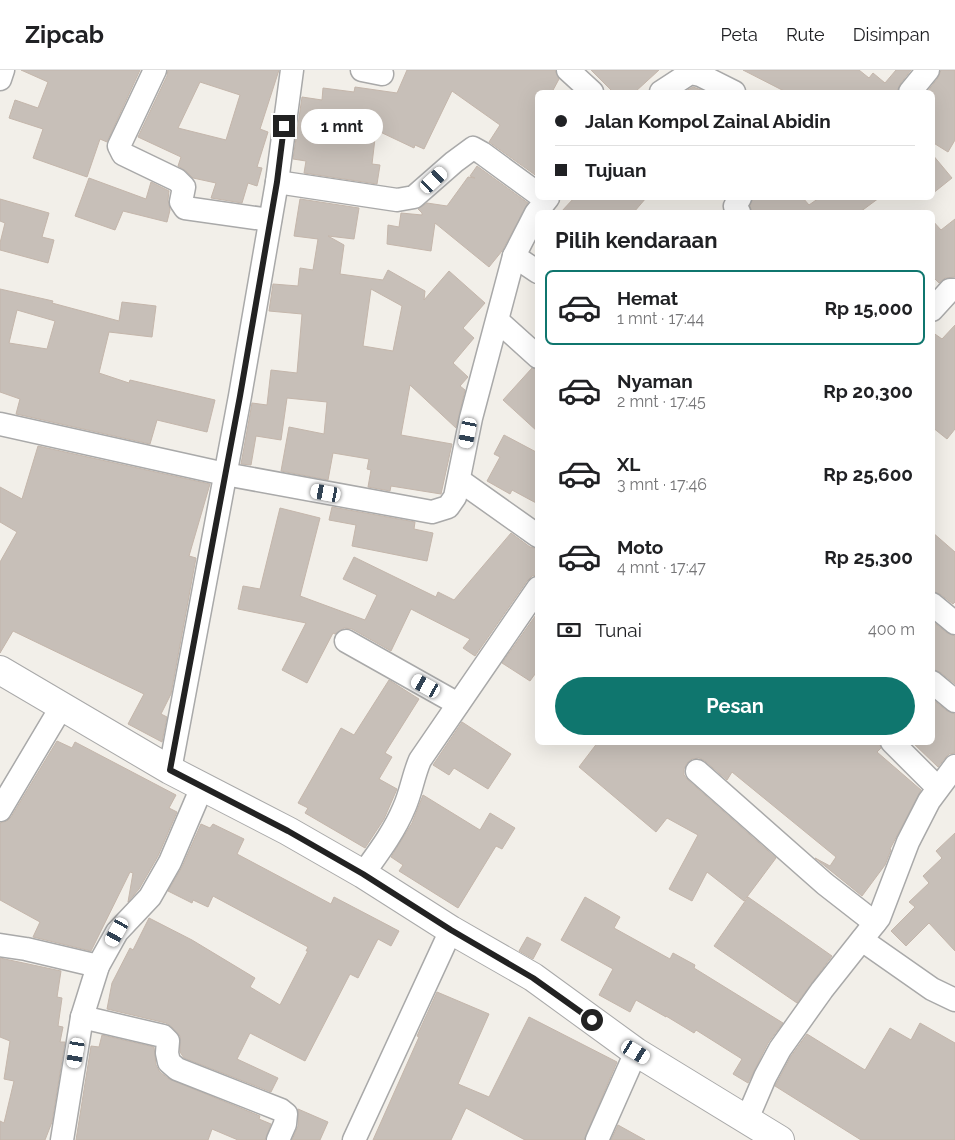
<!DOCTYPE html>
<html lang="id">
<meta charset="utf-8">
<style>
body{margin:0;font-family:Raleway,sans-serif;background:#f6f6f6;color:#202124;height:100vh;display:flex;flex-direction:column;font-size:19px;white-space:nowrap}
*{box-sizing:border-box;margin:0}
p{font-size:16px;color:#757577}
.icon{flex:none;width:28px;height:28px;fill:none;stroke:currentColor;stroke-width:2;stroke-linecap:round;stroke-linejoin:round}
.map{position:relative;flex:1;overflow:hidden}
.details{position:absolute;left:535px;top:140px;width:400px;height:535px;display:flex;flex-direction:column;background:#fff;border-radius:8px;box-shadow:0 5px 20px #0002}
.details>*{flex:none}
.guide{position:absolute;left:535px;top:20px;width:400px;height:110px;border-radius:8px;box-shadow:0 5px 20px #0002;display:grid;align-content:center;height:110px;padding:0 20px;background:#fff}
.end{position:absolute;width:22px;height:22px;margin:-11px;border:6px solid #222;background:#fff;box-shadow:0 0 0 2px #fff}
.from{border-radius:50%}
.bubble{position:absolute;height:35px;border-radius:18px;background:#fff;box-shadow:0 5px 20px #0002;font-size:16px;font-weight:700;line-height:35px;text-align:center}
.car{position:absolute;width:15px;height:30px;margin:-15px -8px;border-radius:6px;box-shadow:0 0 4px 1px #0007;background:linear-gradient(#fff 24%,#345 0 40%,#fff 0 76%,#345 0 86%,#fff 0)}
.guide b{display:flex;align-items:center;gap:18px;height:48px;font-size:19px}
.guide b+b{border-top:1px solid #e0e0e0}
.guide i{width:12px;height:12px;background:#202124}
ul{padding:0;list-style:none}
li{display:flex;align-items:center;gap:15px;height:75px;margin:0 10px 8px;padding:0 10px;border:2px solid transparent;border-radius:8px}
li div{flex:1}
li b{display:block;font-size:19px}
li em{font-style:normal;font-weight:700}
li.on{border-color:#0f766e}
li>.icon{width:45px;height:45px;stroke-width:1.5}
h2{padding:0 20px;font-size:22px;line-height:60px}
.pay{display:flex;align-items:center;gap:12px;height:55px;padding:0 20px;font-size:19px}
.pay p{margin-inline-start:auto}
.cta{display:flex;gap:10px;margin-top:auto;padding:10px 20px}
.cta a{flex:1;height:58px;border-radius:30px;background:#0f766e;color:#fff;font-size:20px;font-weight:700;line-height:58px;text-align:center}
header{display:flex;align-items:center;gap:30px;box-sizing:border-box;height:70px;padding:0 25px;background:#fff;border-bottom:1px solid #e0e0e0}
header strong{font-size:24px}
nav{display:flex;gap:28px;margin-inline-start:auto;font-size:18px}
.map>svg:first-child{display:block}
.building{fill:#c7bfb8;stroke:#c4b6ab;fill-rule:evenodd}
.lines{fill:none;stroke-linecap:round;stroke-linejoin:round}
.minor-casing{stroke:#a9a9a9;stroke-width:25}
.tertiary-casing{stroke:#a9a9a9;stroke-width:30}
.minor{stroke:#fff;stroke-width:22}
.tertiary{stroke:#fff;stroke-width:28}
.route{stroke:#222;stroke-width:6}
</style>
<header>
<strong>Zipcab</strong>
<nav><a>Peta</a><a>Rute</a><a>Disimpan</a></nav>
</header>
<div class="map">
<svg width="955" height="1070" viewBox="0 0 955 1070">
<rect width="100%" height="100%" fill="#f2efe9"/>
<g class="building">
<path d="M21,0H140L107,72L100,69L87,107L33,88L43,59L9,48L15,30L38,38L48,12Z"/>
<path d="M168,0H279L260,59L268,62L257,97L262,98L257,116L248,113L242,133L211,128L216,113L193,108L186,101L178,96L181,87L138,67L167,6ZM200,12L240,25L226,70L178,58Z"/>
<path d="M407,0H555L559,9L552,22H538V107L489,72L500,55L452,21L424,79L415,75L414,78L376,60L372,94L380,95L377,114L304,103L306,91L293,89L302,27L322,30L323,18L354,22L355,17L397,23Z"/>
<path d="M591,0H659L635,22H613Z"/>
<path d="M743,0H859L869,8L873,3L885,13L896,0H911L900,14L897,22H786Z"/>
<path d="M941,0H955V70L948,82L932,72V22H927L938,8Z"/>
<path d="M693,17L696,18L706,22H684Z"/>
<path d="M932,84L952,108L932,124Z"/>
<path d="M477,96L528,133L502,181L489,197L435,153L431,181L387,174L388,155L399,157L401,143L422,145V143L418,139L427,133L447,136L468,107L475,108L470,106Z"/>
<path d="M89,108L146,129L151,112L169,121L168,130L170,140L167,152L123,141L115,160L75,146Z"/>
<path d="M574,128H646L634,142H561Z"/>
<path d="M753,128H803L809,135L819,128H879L860,142H752L750,136Z"/>
<path d="M0,129L49,143L42,167L54,170L48,193L0,180V173L5,153L0,151Z"/>
<path d="M300,129L359,138L354,169L328,166L344,175L340,204L383,210L388,200L425,221L424,230L449,201L485,233L463,258L474,268L453,293L468,307L460,316L465,320L456,358L410,315L401,365L452,374L441,424L391,416L390,421L368,417L371,400L367,399L369,389L333,383L328,410L281,401L289,357L324,364L327,332L287,328L281,370L256,366L251,395L241,394L252,333L267,335L271,300L297,303L302,244L269,241L273,214L298,216L300,198L313,200L318,169L294,166ZM371,219L402,236L393,281L363,276Z"/>
<path d="M955,149V207L945,208L939,213L932,206V150L941,160Z"/>
<path d="M0,219L53,231L52,233L119,251L122,232L156,236L152,267L109,262L99,303L129,313L130,310L215,330L207,362L157,350L150,374L16,344L20,329L0,322ZM17,240L55,251L47,279L9,273Z"/>
<path d="M955,255V359L947,369L932,357V262L942,269Z"/>
<path d="M532,298L538,300V362L503,330Z"/>
<path d="M504,365L538,383V434L512,420L510,424L487,411L500,387L494,384Z"/>
<path d="M38,376L210,414L189,486L196,488L171,624L161,644L167,647L162,672L128,654L144,624L13,561L0,583V492L17,462L0,452V417L22,429Z"/>
<path d="M332,437L415,452L414,459L433,463L427,491L352,476L356,455L329,450Z"/>
<path d="M280,438L320,448L300,526L365,550L377,525L343,509L354,487L436,527L438,522L454,530L511,463L530,477L538,479V505L532,506L527,511L475,586L463,578L470,569L411,539L391,581L352,559L344,558L335,564L333,563L307,613L282,600L306,553L238,539L243,516L260,519Z"/>
<path d="M932,462L955,482V532L953,534L940,524L932,521Z"/>
<path d="M538,542V600L530,611L502,593Z"/>
<path d="M932,551L947,563L955,566V614L940,602L932,599Z"/>
<path d="M389,610L419,629L385,683L392,687L379,709L397,719L384,749L365,778L305,743L308,738L298,733L341,658L354,665Z"/>
<path d="M932,629L947,641L955,644V683L949,684L945,688L938,697L912,672H932Z"/>
<path d="M462,652L511,684L488,719L454,698L449,705L433,695Z"/>
<path d="M57,671L72,678L75,672L176,725L169,738L177,742L158,786L139,819L128,832L133,803L130,802L91,881L33,867L40,852L0,830V753L7,751L11,747Z"/>
<path d="M598,672H879L881,678L877,682L921,720L890,779L891,780L885,795L862,826L815,788L830,796L836,787L732,702L727,710L705,691L699,688L692,689L687,693L684,699V705L688,710L776,788L744,831L707,802L692,831L669,819L698,765L667,748L656,762L579,697Z"/>
<path d="M423,725L480,760L490,743L515,758L502,779L496,776L458,838L399,801L403,795L391,787L412,753Z"/>
<path d="M201,754L210,758L213,754L244,769L237,784L331,834L334,827L399,861L391,876L378,869L358,908L350,904L305,991L250,963L237,989L278,1008L271,1022L184,988L180,982V966L172,957L166,953L107,939L112,913L130,878L133,880L149,848L192,870L255,908L250,917L280,935L308,881H306L308,877L213,826L208,837L193,830L192,833L168,821L182,797Z"/>
<path d="M955,763V881L929,853L906,876L891,861L915,837L909,832L929,813L923,806L942,788L936,781Z"/>
<path d="M585,827L620,847L614,858L670,889L673,883L695,895L694,898L783,953L768,973L748,1013L733,1004L742,989L696,960L694,963L666,946V947L636,930L630,942L599,925L613,899L561,870Z"/>
<path d="M748,827L832,886L797,933L714,876Z"/>
<path d="M527,867L541,874L533,889L519,881Z"/>
<path d="M0,888L61,901L57,927L62,928L58,956L63,957L60,972H65L52,1052L45,1070H0V1051L4,1053L14,1011L4,1009L10,971L0,967Z"/>
<path d="M437,922L489,944L458,1014L489,1027L529,947L617,992L584,1070H525L466,1038L451,1070H373L419,967L417,966Z"/>
<path d="M920,953L955,973V1070H861L775,1016L791,986L807,964L865,1000L890,958L911,970Z"/>
<path d="M102,965L154,977L156,995L160,1002L169,1009L260,1046L259,1049L271,1054L265,1070H238L212,1059L208,1070H76L91,976L99,977Z"/>
<path d="M298,1039L328,1052L320,1070H292L298,1056Z"/>
<path d="M618,1055L645,1070H611Z"/>
</g>
<g class="lines">
<g class="minor-casing">
<g id="minor">
<path d="M155,0L119,76L123,84L177,110L184,117L181,132L185,138L270,150"/>
<path d="M362,0L382,4"/>
<path d="M568,0L592,22"/>
<path d="M0,9L3,0"/>
<path d="M661,22L690,3L700,5L734,22"/>
<path d="M910,22L928,0"/>
<path d="M277,112L397,130L414,127L454,92L473,78L482,83L538,124"/>
<path d="M739,142L735,136L740,128"/>
<path d="M514,186L538,202"/>
<path d="M932,240L950,220H955"/>
<path d="M498,251L538,287"/>
<path d="M0,354L225,404L432,442L448,437L455,427L471,348L514,186L536,143L548,128"/>
<path d="M459,410L538,466"/>
<path d="M932,534L955,553"/>
<path d="M346,571L458,634"/>
<path d="M932,612L955,631"/>
<path d="M892,672L938,718"/>
<path d="M170,700L240,326L277,112L292,0"/>
<path d="M697,701L825,814L875,853"/>
<path d="M0,740L62,636"/>
<path d="M363,804C378,783 394,762 404,738C411,723 413,706 420,690L538,518"/>
<path d="M862,870L932,919L955,930"/>
<path d="M0,875L26,879L98,896"/>
<path d="M82,947L163,966L168,971L167,983L169,992L177,999L281,1040L286,1044L285,1054L278,1070"/>
<path d="M747,1049L765,1007L780,979L822,920L879,848L908,772L929,731L955,696"/>
<path d="M62,1070L82,947L98,896L117,862L150,827L170,792L202,717"/>
<path d="M354,1070L451,860"/>
<path d="M597,1070L636,982"/>
</g>
</g>
<g class="tertiary-casing">
<path id="tertiary" d="M0,600L170,700L288,761L363,804L451,860L533,907L636,982L780,1070"/>
</g>
<use href="#minor" class="minor"/>
<use href="#tertiary" class="tertiary"/>
</g>
<g class="lines">
<path class="route" d="M284,56L277,112L240,326L170,700L288,761L363,804L451,860L533,908L592,950"/>
</g>
</svg>
<i class="end from" style="left:592px;top:950px"></i>
<i class="end" style="left:284px;top:56px"></i>
<div class="bubble" style="left:301px;top:39px;width:82px">1 mnt</div>
<i class="car" style="left:434px;top:110px;rotate:47deg"></i>
<i class="car" style="left:468px;top:363px;rotate:191deg"></i>
<i class="car" style="left:326px;top:423px;rotate:280deg"></i>
<i class="car" style="left:426px;top:616px;rotate:299deg"></i>
<i class="car" style="left:117px;top:862px;rotate:209deg"></i>
<i class="car" style="left:636px;top:982px;rotate:121deg"></i>
<i class="car" style="left:76px;top:983px;rotate:190deg"></i>
<div class="guide">
<b><i class="from"></i>Jalan Kompol Zainal Abidin</b>
<b><i></i>Tujuan</b>
</div>
<section class="details">
<h2>Pilih kendaraan</h2>
<ul>
<li class="on"><svg class="icon" aria-label="car" viewBox="0 0 24 24"><path d="M5 17H2v-5l4-1 3-4h7l3 4 3 1v5h-3M9 17h6M6 11h13"/><circle cx="7" cy="17" r="2"/><circle cx="17" cy="17" r="2"/></svg><div><b>Hemat</b><p>1 mnt · 17:44</p></div><em>Rp 15,000</em></li>
<li><svg class="icon" aria-label="car" viewBox="0 0 24 24"><path d="M5 17H2v-5l4-1 3-4h7l3 4 3 1v5h-3M9 17h6M6 11h13"/><circle cx="7" cy="17" r="2"/><circle cx="17" cy="17" r="2"/></svg><div><b>Nyaman</b><p>2 mnt · 17:45</p></div><em>Rp 20,300</em></li>
<li><svg class="icon" aria-label="car" viewBox="0 0 24 24"><path d="M5 17H2v-5l4-1 3-4h7l3 4 3 1v5h-3M9 17h6M6 11h13"/><circle cx="7" cy="17" r="2"/><circle cx="17" cy="17" r="2"/></svg><div><b>XL</b><p>3 mnt · 17:46</p></div><em>Rp 25,600</em></li>
<li><svg class="icon" aria-label="car" viewBox="0 0 24 24"><path d="M5 17H2v-5l4-1 3-4h7l3 4 3 1v5h-3M9 17h6M6 11h13"/><circle cx="7" cy="17" r="2"/><circle cx="17" cy="17" r="2"/></svg><div><b>Moto</b><p>4 mnt · 17:47</p></div><em>Rp 25,300</em></li>
</ul>
<div class="pay"><svg class="icon" aria-label="cash" viewBox="0 0 24 24"><path d="M3 7h18v10H3z"/><circle cx="12" cy="12" r="2"/></svg>Tunai<p>400 m</p></div>
<div class="cta"><a>Pesan</a></div>
</section>
</div>
